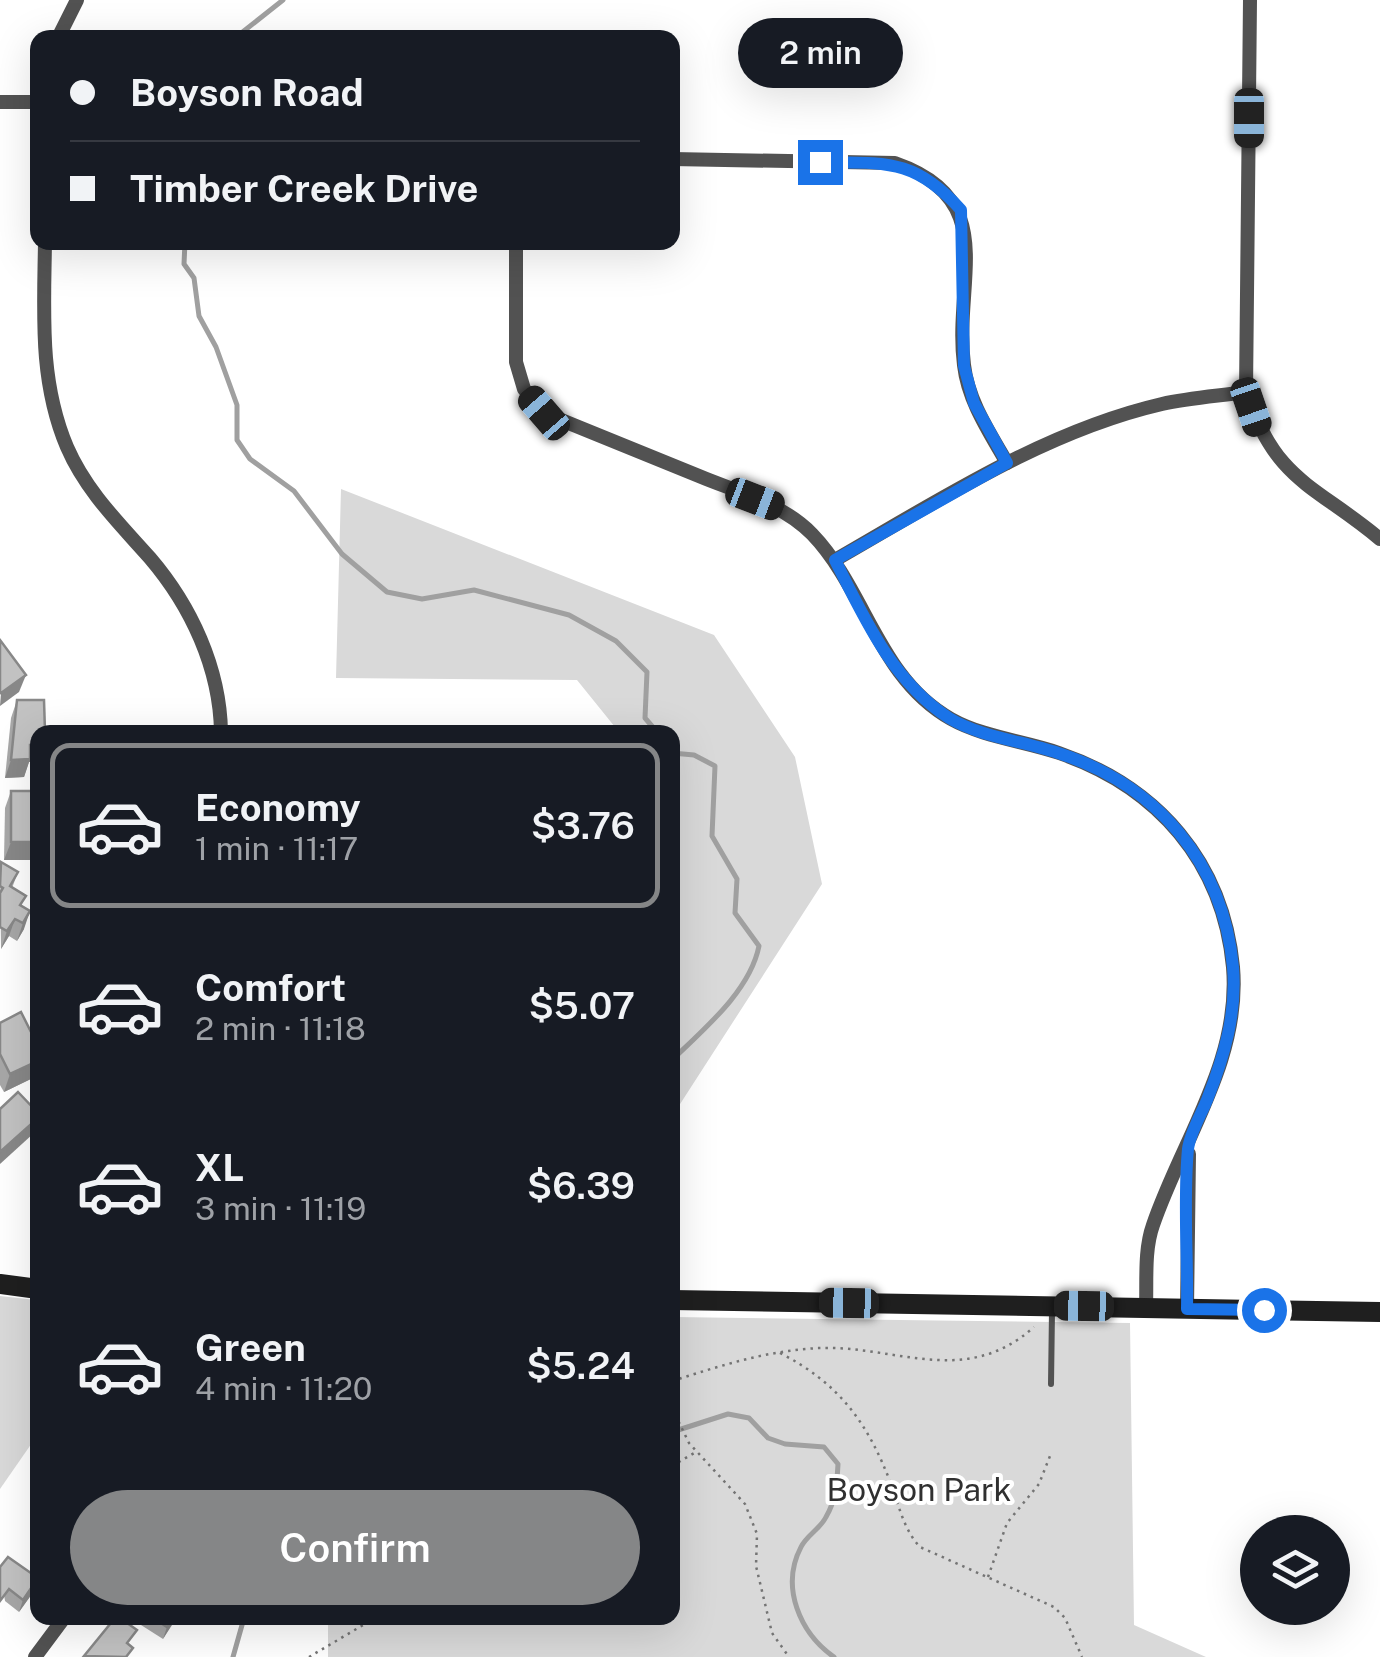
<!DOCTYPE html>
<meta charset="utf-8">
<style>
body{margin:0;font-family:"Public Sans",sans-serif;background:#242831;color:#f1f3f6;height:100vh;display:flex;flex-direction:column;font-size:38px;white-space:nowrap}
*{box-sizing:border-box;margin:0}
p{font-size:32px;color:#9ea1a6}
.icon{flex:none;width:55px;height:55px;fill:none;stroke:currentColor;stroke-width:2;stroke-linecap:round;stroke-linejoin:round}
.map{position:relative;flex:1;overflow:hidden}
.details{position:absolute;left:30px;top:725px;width:650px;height:900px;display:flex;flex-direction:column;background:#171b24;border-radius:20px;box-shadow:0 10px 40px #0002}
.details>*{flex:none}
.hud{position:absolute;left:30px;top:30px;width:650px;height:220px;border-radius:20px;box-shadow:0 10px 40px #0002;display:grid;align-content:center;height:220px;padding:0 40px;background:#171b24}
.tools{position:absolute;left:1240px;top:1515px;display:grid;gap:20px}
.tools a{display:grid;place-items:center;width:110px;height:110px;border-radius:50%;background:#171b24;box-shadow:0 10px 40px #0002;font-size:50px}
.end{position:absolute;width:45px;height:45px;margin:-22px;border:12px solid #1a73e8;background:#fff;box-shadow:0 0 0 5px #fff}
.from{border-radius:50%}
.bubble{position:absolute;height:70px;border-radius:35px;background:#171b24;box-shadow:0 10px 40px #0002;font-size:32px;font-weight:600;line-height:70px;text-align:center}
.car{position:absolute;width:30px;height:60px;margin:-30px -15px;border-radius:12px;box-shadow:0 0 8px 2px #0007;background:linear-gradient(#222 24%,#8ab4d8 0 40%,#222 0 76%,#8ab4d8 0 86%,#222 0)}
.hud b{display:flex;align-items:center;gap:35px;height:95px;font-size:38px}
.hud b+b{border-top:2px solid #363941}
.hud i{width:25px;height:25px;background:#f1f3f6}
ul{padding:18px 0 0;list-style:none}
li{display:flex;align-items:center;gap:30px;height:165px;margin:0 20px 15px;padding:0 20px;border:5px solid transparent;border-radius:20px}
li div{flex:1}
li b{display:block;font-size:38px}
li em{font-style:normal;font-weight:600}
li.on{border-color:#858687}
li>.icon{width:90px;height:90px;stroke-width:1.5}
.cta{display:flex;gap:20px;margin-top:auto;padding:20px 40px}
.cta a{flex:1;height:115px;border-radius:60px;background:#858687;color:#fff;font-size:40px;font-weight:600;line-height:115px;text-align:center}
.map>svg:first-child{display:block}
.green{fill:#d9d9d9}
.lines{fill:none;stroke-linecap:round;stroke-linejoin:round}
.stream{stroke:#a0a0a0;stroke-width:5}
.path{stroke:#747474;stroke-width:2.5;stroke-dasharray:2.5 5;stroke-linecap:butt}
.lane{stroke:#525252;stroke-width:6}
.street{stroke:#525252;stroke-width:14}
.secondary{stroke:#1f1f1f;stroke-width:20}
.wall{fill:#a7a7a7}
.shaded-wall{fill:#888}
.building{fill:#c2c2c2;stroke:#888;stroke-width:2.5}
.route{stroke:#1a73e8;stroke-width:12}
.labels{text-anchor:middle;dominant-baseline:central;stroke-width:8;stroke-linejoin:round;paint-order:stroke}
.park-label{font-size:32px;fill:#303030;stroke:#fff}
</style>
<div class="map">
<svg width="1380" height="1657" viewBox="0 0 1380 1657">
<rect width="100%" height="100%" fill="#fff"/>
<g class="green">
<path d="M341,489L714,635L795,757L822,884L673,1115L672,821L679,809L673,800L672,732H619L577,680L336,678Z"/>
<path d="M0,1296L36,1300L34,1440L0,1489Z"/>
<path d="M673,1317L1130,1323L1134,1625L1206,1657H328V1618H672Z"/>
</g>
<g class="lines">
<g class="stream">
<path d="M235,38L283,0"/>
<path d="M185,242L184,264L194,278L199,316L216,347L237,405V440L250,459L294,491L342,554L387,592L422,599L474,590L569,615L616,641L647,672L645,718L657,732"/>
<path d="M672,753L694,755L715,766L712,836L737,879L735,913L759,946C750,991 704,1029 672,1060"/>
<path d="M672,1432L728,1414L749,1418L768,1438L785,1444L824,1447L838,1464C837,1483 836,1500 826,1517C820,1529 807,1535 801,1547C780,1587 800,1633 834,1657"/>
<path d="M233,1657L244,1618"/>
</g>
<g class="path">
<path d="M780,1353C839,1383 868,1423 891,1484C899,1506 904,1530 920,1547L1054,1607L1065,1618L1082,1657"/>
<path d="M672,1381C717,1367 759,1353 806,1349C889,1340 961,1392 1034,1327"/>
<path d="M672,1408L689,1443L745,1504L757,1534L756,1566L772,1633L789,1657"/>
<path d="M672,1466L696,1452"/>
<path d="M988,1577L1007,1523L1039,1484L1050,1456"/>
<path d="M309,1657L375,1618"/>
</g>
<path class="lane" d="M1051,1384L1052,1311"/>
<g class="street">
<path d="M1250,0L1246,392C1276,482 1314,484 1380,539"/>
<path d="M58,38L77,0"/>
<path d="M0,102H38"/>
<path d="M672,159L895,163C1002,200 953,280 964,365C968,401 990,433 1007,463"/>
<path d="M45,242C44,313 39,381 67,447C86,491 119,523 150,558C191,606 220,668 221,732"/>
<path d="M516,242V362L524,389L544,413C596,434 647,455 699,476C737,492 782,503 812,534C866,590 878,678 951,719C983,737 1024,741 1059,753C1158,787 1223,862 1233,967C1241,1061 1182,1140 1153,1225C1144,1250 1147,1281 1146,1308"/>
<path d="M835,560C938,501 1045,431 1162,404C1189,398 1218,396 1246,392"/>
<path d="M1187,1309L1189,1154"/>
<path d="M35,1657L64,1618"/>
</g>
<g class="secondary">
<path d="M0,1284L38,1289"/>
<path d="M672,1300L1380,1312"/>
</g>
</g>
<g class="wall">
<path d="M17,700L29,762L24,777L5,778L11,718Z"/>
<path d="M11,791L33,860H4L5,808Z"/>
<path d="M0,864L18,872L12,888L22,906L24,929L17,941L9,936L1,949Z"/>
<path d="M0,1023L37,1076L4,1092L0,1085Z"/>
<path d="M0,1567L34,1591L19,1612L5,1601Z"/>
<path d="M130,1618H175L163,1639Z"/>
</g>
<g class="shaded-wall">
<path d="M26,675L19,692L0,706L1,693Z"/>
<path d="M30,745H38V762H29L24,777L5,778L11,760Z"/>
<path d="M11,842H38V848L33,860H4Z"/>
<path d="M30,911L24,929L17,941L23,923Z"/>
<path d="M15,919L9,936L1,949L7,931Z"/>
<path d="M38,1061L37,1076L4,1092L10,1074Z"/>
<path d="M38,1118L34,1133L0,1164V1152Z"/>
<path d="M38,1580L34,1591L19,1612L23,1600Z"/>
<path d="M173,1618H175L172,1625L163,1639L167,1627Z"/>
</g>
<g class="building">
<path d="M0,640L26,675L1,693L0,691Z"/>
<path d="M17,700H44L45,732H38V745H30V759L11,760Z"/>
<path d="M11,791H35V802H38V842H11Z"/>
<path d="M1,862L18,872L10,886L26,896L20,905L30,911L23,923L15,919L7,931L0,927V893L3,888L0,886Z"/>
<path d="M21,1012L38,1046V1061L10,1074L0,1054V1023Z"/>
<path d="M18,1092L38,1113V1118L0,1152V1109Z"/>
<path d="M8,1557L38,1578L23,1600L9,1589L0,1601V1567Z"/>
<path d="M115,1618H120L137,1630L127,1643L133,1648L126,1657L84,1656Z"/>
<path d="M153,1618H173L167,1627Z"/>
</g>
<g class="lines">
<path class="route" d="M820,162C885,163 915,158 961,210L964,366L974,403L1007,463L835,560C864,618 893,682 949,718C980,737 1023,741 1058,753C1157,785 1223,862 1233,967C1237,1013 1224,1057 1207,1100C1201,1115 1190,1133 1188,1149C1183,1201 1188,1257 1187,1309L1264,1310"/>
</g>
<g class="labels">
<g class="park-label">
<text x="919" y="1489">Boyson Park</text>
</g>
</g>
</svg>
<div class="tools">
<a><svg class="icon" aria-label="layers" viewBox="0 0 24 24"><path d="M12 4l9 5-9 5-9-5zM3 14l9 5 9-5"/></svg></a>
</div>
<i class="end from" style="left:1264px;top:1310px"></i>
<i class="end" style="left:820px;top:162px"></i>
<div class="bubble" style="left:738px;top:18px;width:165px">2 min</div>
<i class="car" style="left:1249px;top:118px;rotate:180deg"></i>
<i class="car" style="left:1251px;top:407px;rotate:161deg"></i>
<i class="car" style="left:544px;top:413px;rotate:319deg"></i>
<i class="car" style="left:755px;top:499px;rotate:111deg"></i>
<i class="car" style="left:849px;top:1303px;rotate:271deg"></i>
<i class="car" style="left:1084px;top:1306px;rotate:271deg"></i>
<div class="hud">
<b><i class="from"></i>Boyson Road</b>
<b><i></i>Timber Creek Drive</b>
</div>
<section class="details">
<ul>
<li class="on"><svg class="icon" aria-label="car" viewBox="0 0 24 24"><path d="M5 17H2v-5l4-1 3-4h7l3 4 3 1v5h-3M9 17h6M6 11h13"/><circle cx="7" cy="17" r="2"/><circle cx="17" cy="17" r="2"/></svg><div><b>Economy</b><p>1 min · 11:17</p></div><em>$3.76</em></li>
<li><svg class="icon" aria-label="car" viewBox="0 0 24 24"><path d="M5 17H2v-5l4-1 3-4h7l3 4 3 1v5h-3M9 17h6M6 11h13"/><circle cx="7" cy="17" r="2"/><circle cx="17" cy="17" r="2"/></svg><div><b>Comfort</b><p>2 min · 11:18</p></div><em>$5.07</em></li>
<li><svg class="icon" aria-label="car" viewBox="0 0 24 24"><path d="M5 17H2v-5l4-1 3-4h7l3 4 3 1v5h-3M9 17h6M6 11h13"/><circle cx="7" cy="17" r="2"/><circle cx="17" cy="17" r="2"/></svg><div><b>XL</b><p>3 min · 11:19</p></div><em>$6.39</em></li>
<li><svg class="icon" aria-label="car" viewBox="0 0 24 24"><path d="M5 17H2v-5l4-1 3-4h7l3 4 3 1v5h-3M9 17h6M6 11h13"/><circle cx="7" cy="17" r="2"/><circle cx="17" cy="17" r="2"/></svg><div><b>Green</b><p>4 min · 11:20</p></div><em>$5.24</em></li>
</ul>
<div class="cta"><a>Confirm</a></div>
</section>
</div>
